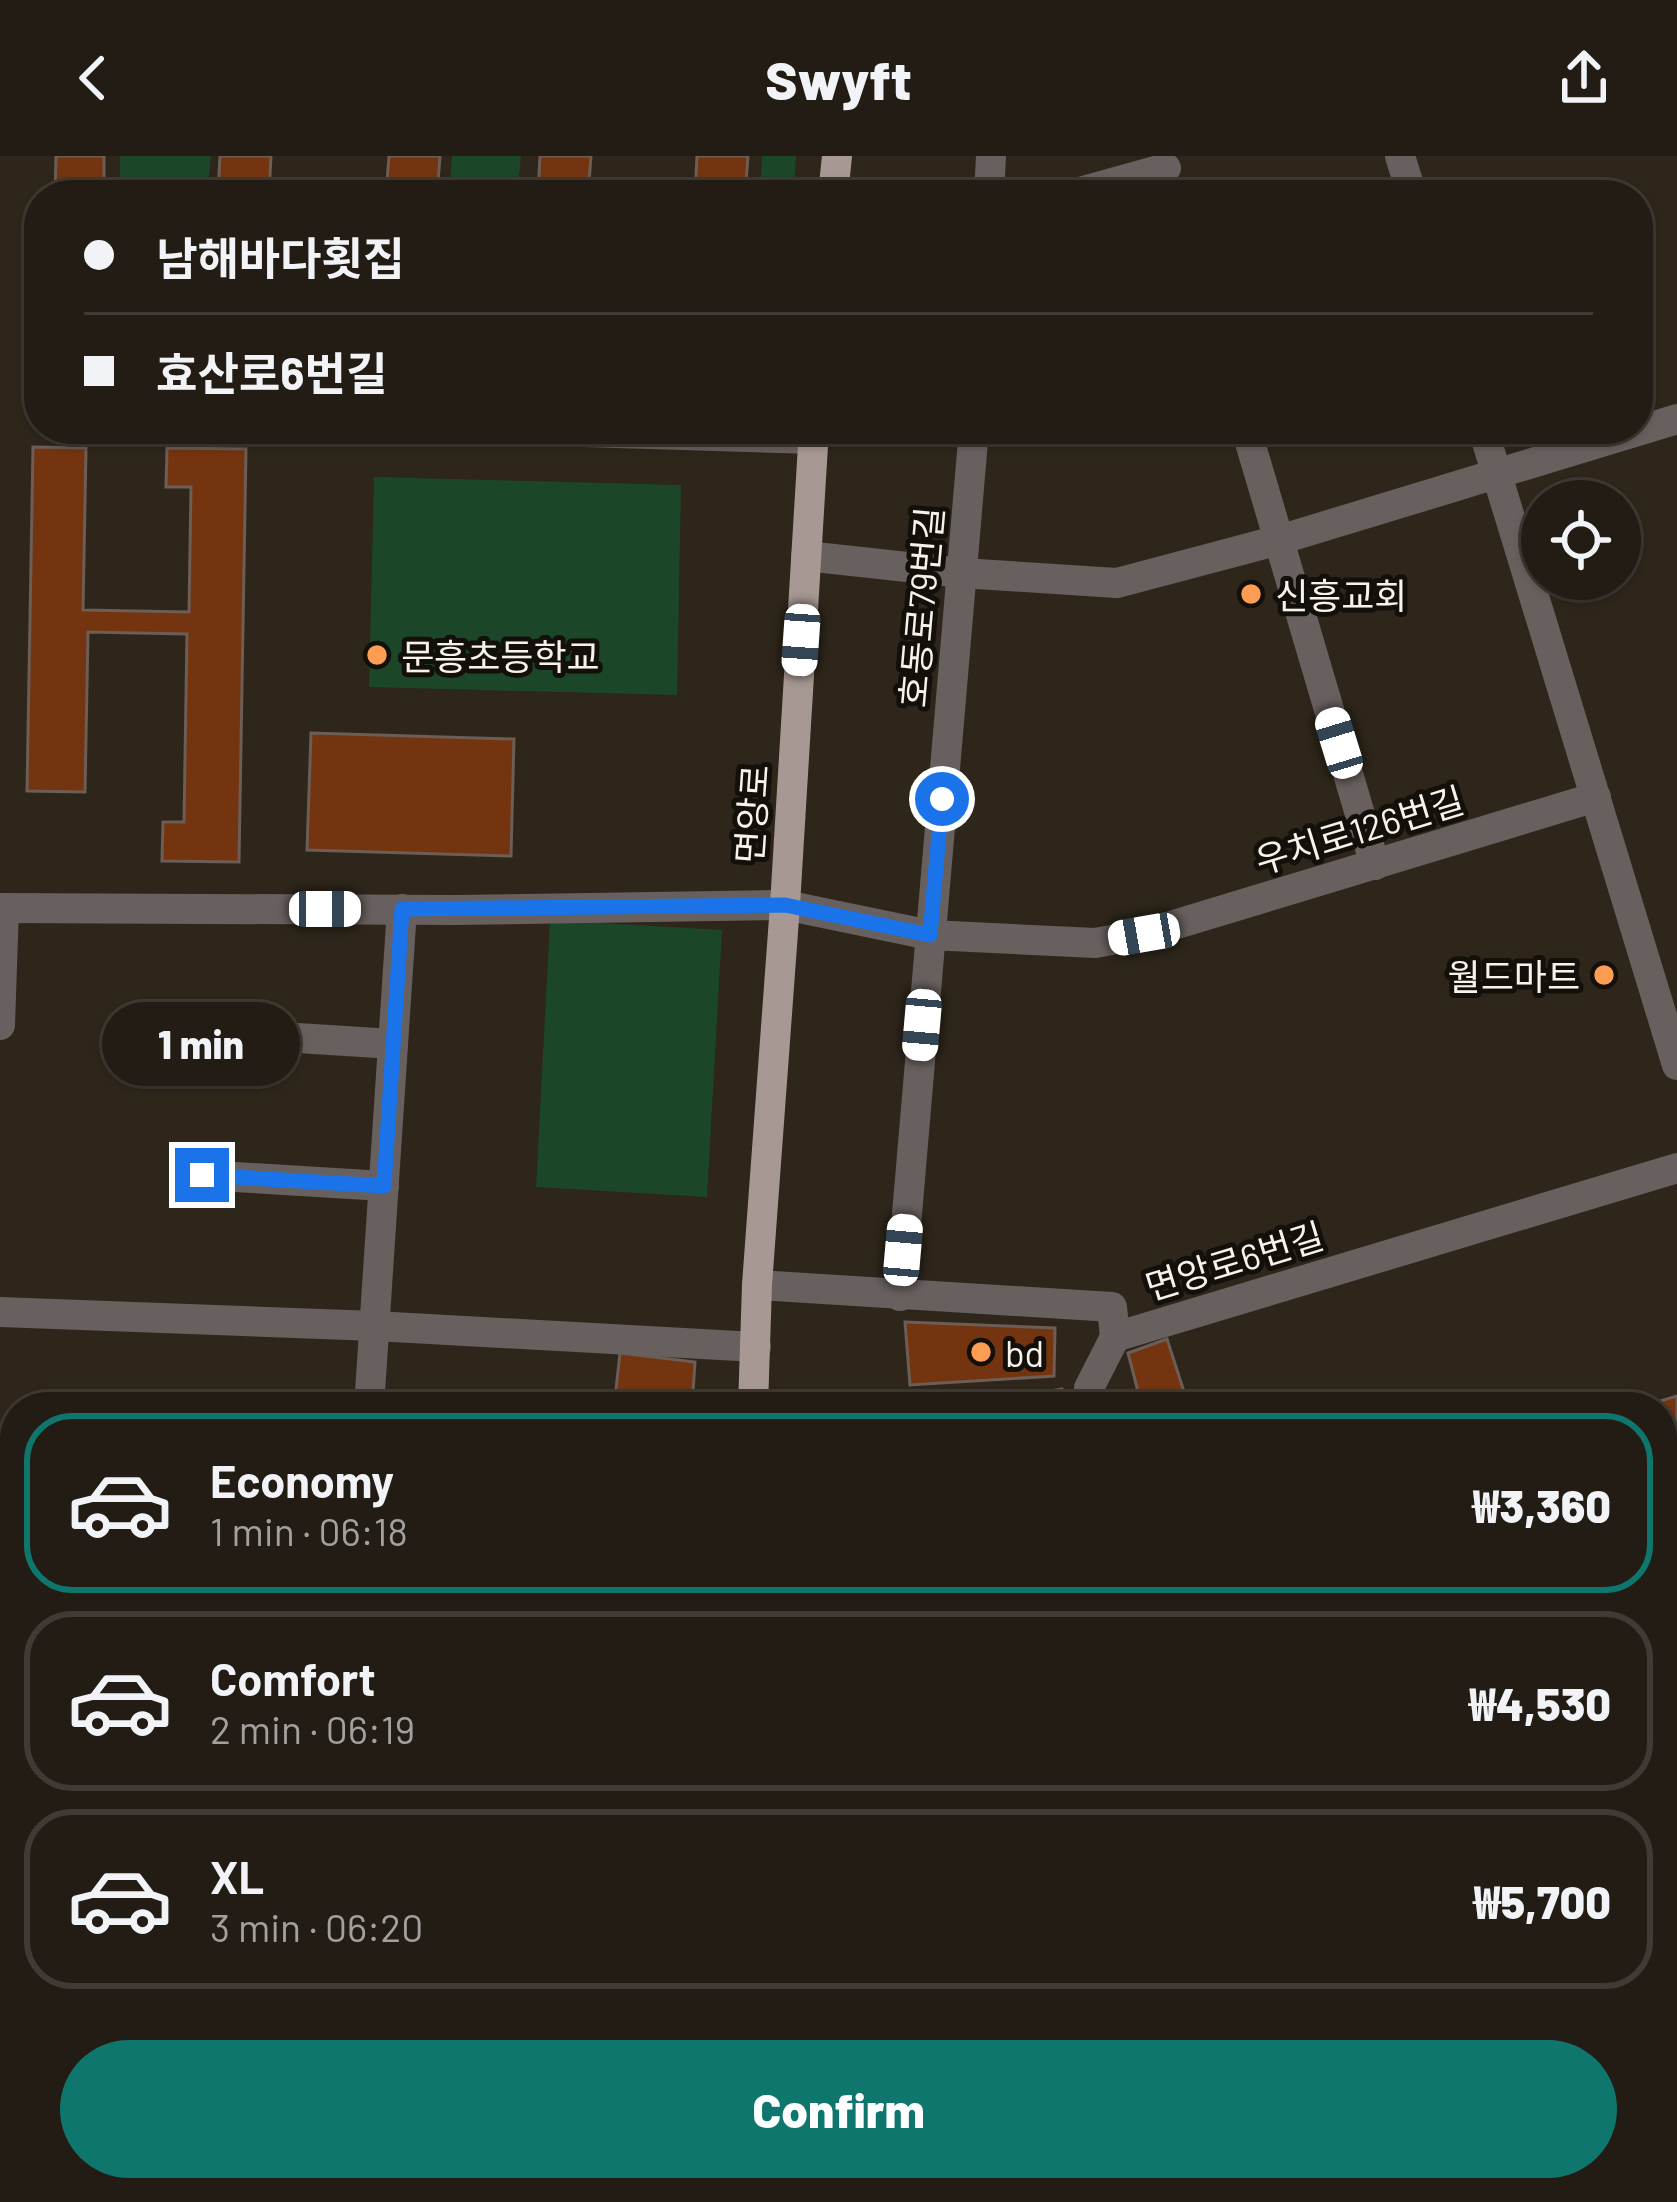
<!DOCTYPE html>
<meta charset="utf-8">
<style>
body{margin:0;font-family:Barlow,"Noto Sans KR",sans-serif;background:#2a251d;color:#f1f3f6;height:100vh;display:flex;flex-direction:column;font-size:45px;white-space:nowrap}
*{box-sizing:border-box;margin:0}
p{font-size:39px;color:#a2a1a0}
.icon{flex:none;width:66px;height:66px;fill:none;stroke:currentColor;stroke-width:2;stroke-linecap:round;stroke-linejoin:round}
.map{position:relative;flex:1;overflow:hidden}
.details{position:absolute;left:0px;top:1236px;width:1677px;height:810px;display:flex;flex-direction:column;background:#221c14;border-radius:48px 48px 0 0;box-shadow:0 3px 9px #0004,0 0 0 3px #3f3a34}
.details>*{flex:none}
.banner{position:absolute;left:24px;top:24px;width:1629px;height:264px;border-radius:48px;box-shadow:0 3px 9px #0004,0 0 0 3px #3f3a34;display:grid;align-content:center;height:264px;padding:0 60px;background:#221c14}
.fabs{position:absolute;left:1521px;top:324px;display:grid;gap:24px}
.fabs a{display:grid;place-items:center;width:120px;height:120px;border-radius:50%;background:#221c14;box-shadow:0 3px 9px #0004,0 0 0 3px #3f3a34;font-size:60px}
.end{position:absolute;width:54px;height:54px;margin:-27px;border:15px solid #1a73e8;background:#fff;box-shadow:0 0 0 6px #fff}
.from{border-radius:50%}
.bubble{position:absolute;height:84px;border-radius:42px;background:#221c14;box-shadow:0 3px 9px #0004,0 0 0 3px #3f3a34;font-size:39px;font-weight:800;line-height:84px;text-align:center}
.car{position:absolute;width:36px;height:72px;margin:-36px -18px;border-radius:15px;box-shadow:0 0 9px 3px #0007;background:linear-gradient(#fff 24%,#345 0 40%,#fff 0 76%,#345 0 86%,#fff 0)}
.banner b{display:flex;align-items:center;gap:42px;height:114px;font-size:45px}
.banner b+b{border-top:3px solid #3f3a34}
.banner i{width:30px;height:30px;background:#f1f3f6}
ul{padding:21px 0 0;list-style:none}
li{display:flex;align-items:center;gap:36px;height:180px;margin:0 24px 18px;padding:0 36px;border:6px solid #3f3a34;border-radius:48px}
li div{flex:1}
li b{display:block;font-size:45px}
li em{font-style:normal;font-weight:800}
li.active{border-color:#0f766e}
li>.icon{width:108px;height:108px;stroke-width:1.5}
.action{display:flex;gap:24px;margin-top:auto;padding:24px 60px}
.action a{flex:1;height:138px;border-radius:72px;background:#0f766e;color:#fff;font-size:48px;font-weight:800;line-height:138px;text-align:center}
header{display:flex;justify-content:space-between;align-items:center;height:156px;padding:0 60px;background:#221c14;font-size:54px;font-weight:800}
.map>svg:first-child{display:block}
.green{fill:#1c4628}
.building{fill:#73340f;stroke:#6c5d55;stroke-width:3}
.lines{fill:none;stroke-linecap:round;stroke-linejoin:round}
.minor{stroke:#68605e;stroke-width:30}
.major{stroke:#a89894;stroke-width:30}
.route{stroke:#1a73e8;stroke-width:15}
.poi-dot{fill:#fc9d53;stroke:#13100b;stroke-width:4.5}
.labels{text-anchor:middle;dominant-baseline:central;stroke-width:10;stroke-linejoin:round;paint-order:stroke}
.poi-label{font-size:36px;fill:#f7f2ea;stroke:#13100b;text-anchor:start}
.street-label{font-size:36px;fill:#f7f2ea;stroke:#13100b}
</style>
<header><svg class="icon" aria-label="back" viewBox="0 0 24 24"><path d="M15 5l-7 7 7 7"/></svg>Swyft<svg class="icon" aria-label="share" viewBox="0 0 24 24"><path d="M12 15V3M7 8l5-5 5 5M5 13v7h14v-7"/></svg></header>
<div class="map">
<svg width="1677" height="2046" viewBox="0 0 1677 2046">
<rect width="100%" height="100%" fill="#2e261b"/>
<g class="green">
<path d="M120,0H211L207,39H120Z"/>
<path d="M452,0H521L517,39H449Z"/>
<path d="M762,0H796L794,39H760Z"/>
<path d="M374,321L681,329L677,539L369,531Z"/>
<path d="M550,764L722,774L707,1041L536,1031Z"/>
<path d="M1677,1454V1532L1662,1543V1459Z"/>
<path d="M1662,1889L1677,1910V1955L1662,1966Z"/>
<path d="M492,2031H561L549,2041L552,2046H478Z"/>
<path d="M1119,2031H1324L1303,2046H1125L1129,2043Z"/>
</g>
<g class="building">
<path d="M56,0H104V39H55Z"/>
<path d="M220,0H271L269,39H218Z"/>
<path d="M389,0H440L437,39H386Z"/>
<path d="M540,0H591L588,39H538Z"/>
<path d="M697,0H748L745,39H695Z"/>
<path d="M33,291L86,292L83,454L189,456L191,331H166L167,292L246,293L239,706L162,705L163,666H184L187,478L88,476L85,636L27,635Z"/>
<path d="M311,577L514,583L511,700L307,694Z"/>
<path d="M905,1166L1055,1172L1054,1220L910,1229Z"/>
<path d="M1167,1183L1189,1251H1142L1128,1197Z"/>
<path d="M620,1197L695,1206L692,1251H614Z"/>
<path d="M1062,1233L1067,1251H953Z"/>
<path d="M1677,1240V1324L1662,1328V1251H1640Z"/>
<path d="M1677,1966V2046H1537L1526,2031H1662V1977Z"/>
<path d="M569,2031H690V2032L672,2046H558L555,2042Z"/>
<path d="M769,2031H889L900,2046H780Z"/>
<path d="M1003,2031H1115L1124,2043L1119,2046H1014Z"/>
</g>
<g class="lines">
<g class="minor">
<path d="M1400,0L1412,39"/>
<path d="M989,39L991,0"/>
<path d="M1069,39L1166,12"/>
<path d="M479,273L813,283"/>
<path d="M1246,273L1375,709"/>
<path d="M1483,273L1677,909"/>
<path d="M806,400L962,417L1117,427L1279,384L1677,263"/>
<path d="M0,752L454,754L785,749L930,779L1095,787L1144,778L1596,641"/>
<path d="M0,869L4,752"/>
<path d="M233,878L393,888"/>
<path d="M202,1019L384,1030"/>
<path d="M757,1129L1112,1151L1115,1181L1677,1012"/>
<path d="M900,1140L974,273"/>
<path d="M0,1156L375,1170L756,1191"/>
<path d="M369,1251L402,753"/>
<path d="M1096,1251L1089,1232L1115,1181"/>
<path d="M0,1324H15"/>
<path d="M0,1498L15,1499"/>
<path d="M1662,1801L1677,1790"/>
<path d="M711,2031L722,2046"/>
<path d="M1426,2031L1437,2046"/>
<path d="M1342,2046L1362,2031"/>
</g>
<g class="major">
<path d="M833,39L837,0"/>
<path d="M753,1251L757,1129L785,749L814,273"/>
<path d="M1662,1413L1677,1408"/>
<path d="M396,2046L408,2031"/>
</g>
</g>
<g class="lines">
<path class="route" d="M202,1019L384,1030L402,753L785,749L930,779L942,643"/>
</g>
<g class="poi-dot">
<circle cx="1251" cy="438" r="12"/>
<circle cx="377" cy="499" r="12"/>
<circle cx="1604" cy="819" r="12"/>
<circle cx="981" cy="1196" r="12"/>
</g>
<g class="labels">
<g class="poi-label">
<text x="1275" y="438">신흥교회</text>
<text x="401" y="499">문흥초등학교</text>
<text x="1580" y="819" text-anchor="end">월드마트</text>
<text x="1005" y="1196">bd</text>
</g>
<g class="street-label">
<text transform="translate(920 451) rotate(-85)">호동로79번길</text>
<text transform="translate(751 658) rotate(-86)">면앙로</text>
<text transform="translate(1359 673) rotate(-17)">우치로126번길</text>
<text transform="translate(1234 1104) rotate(-17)">면앙로6번길</text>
</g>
</g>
</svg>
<div class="fabs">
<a><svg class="icon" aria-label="locate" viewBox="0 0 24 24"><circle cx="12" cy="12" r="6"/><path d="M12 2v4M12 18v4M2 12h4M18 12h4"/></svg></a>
</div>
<i class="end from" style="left:942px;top:643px"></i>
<i class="end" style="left:202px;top:1019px"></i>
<div class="bubble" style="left:102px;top:846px;width:198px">1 min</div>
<i class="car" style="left:801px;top:484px;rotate:184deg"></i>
<i class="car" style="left:1339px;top:587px;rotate:343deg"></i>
<i class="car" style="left:325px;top:753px;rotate:90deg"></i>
<i class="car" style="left:1144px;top:778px;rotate:260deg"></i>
<i class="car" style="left:922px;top:869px;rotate:185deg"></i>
<i class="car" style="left:903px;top:1094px;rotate:5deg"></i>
<div class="banner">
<b><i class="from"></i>남해바다횟집</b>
<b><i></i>효산로6번길</b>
</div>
<section class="details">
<ul>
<li class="active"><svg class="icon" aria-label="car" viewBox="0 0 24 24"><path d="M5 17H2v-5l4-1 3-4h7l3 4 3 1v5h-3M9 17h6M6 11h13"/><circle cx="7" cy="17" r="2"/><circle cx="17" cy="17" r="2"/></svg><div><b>Economy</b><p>1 min · 06:18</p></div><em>₩3,360</em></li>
<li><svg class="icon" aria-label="car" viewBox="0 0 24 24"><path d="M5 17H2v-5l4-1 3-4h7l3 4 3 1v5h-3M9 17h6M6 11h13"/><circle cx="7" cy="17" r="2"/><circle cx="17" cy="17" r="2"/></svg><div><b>Comfort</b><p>2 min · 06:19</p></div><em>₩4,530</em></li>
<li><svg class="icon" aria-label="car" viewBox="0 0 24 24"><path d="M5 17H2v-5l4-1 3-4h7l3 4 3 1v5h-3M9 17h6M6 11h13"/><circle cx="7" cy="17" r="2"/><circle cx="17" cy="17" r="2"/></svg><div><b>XL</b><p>3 min · 06:20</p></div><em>₩5,700</em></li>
</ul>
<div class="action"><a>Confirm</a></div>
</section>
</div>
